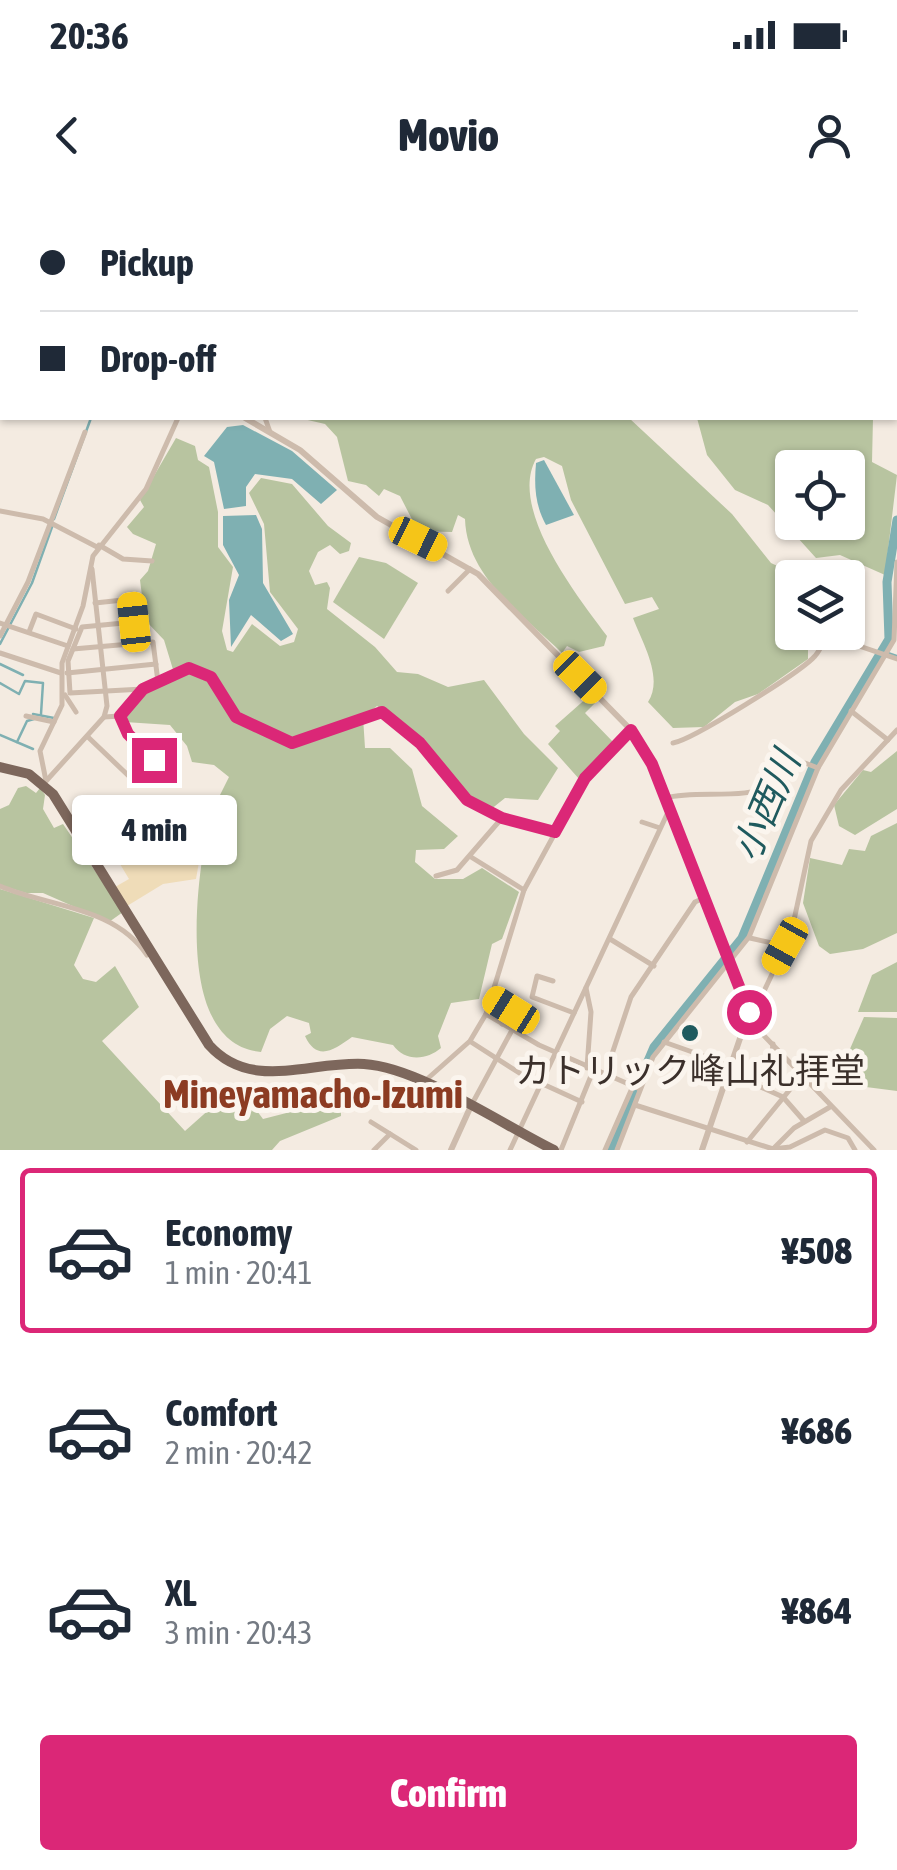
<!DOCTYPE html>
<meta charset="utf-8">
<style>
body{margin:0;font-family:"Asap Condensed","Noto Sans JP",sans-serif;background:#f6f6f7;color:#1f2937;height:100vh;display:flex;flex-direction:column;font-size:38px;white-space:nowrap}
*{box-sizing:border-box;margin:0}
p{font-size:32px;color:#747a83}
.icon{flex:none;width:55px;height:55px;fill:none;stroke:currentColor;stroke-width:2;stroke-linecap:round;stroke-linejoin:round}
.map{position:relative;height:950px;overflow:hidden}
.sheet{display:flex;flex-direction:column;background:#fff;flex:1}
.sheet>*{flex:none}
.hud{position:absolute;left:0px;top:0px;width:898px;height:220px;box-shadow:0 2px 8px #0004;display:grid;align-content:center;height:220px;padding:0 40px;background:#fff}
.buttons{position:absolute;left:775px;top:250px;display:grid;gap:20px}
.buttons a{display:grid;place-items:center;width:90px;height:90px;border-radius:10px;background:#fff;box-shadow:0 2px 8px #0004;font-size:50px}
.end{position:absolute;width:45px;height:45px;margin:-22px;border:12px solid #db2777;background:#fff;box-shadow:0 0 0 5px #fff}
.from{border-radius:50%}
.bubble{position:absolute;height:70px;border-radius:10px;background:#fff;box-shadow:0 2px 8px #0004;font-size:32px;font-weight:800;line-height:70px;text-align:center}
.car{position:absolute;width:30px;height:60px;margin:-30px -15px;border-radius:12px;box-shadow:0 0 8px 2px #0007;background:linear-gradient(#f5c518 24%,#345 0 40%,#f5c518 0 76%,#345 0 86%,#f5c518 0)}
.hud b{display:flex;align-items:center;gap:35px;height:95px;font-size:38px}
.hud b+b{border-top:2px solid #e0e1e3}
.hud i{width:25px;height:25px;background:#1f2937}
ul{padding:18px 0 0;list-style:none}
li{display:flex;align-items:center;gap:30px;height:165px;margin:0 20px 15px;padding:0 20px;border:5px solid transparent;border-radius:10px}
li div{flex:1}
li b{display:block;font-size:38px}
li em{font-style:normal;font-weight:800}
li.active{border-color:#db2777}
li>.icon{width:90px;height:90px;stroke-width:1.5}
.action{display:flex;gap:20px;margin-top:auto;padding:20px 40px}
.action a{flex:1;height:115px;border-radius:10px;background:#db2777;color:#fff;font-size:40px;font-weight:800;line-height:115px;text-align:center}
.status{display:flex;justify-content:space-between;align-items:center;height:70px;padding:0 50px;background:#fff;direction:ltr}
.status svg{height:28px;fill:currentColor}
header{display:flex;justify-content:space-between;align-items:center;height:130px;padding:0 40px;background:#fff;font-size:45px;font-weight:800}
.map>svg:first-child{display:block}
.green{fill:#b8c4a0;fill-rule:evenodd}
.sand{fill:#efdcb8}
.water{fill:#7fb0b2}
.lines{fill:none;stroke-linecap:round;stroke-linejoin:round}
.stream{stroke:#7fb0b2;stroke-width:2.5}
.river{stroke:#7fb0b2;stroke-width:9}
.minor{stroke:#cdbbac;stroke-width:5}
.tertiary{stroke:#cdbbac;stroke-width:6}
.primary{stroke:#7d675c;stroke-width:10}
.route{stroke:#db2777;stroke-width:12}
.poi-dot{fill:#1f5a5e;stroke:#fbf5ee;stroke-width:4}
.labels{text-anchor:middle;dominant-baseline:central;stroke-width:10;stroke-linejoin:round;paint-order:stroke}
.poi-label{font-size:35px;fill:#3b302b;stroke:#fbf5ee}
.water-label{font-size:38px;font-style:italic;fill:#1f5a5e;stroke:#fbf5ee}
.quarter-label{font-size:40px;font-weight:bold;fill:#8c3b22;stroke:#fbf5ee}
</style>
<div class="status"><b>20:36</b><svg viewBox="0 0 49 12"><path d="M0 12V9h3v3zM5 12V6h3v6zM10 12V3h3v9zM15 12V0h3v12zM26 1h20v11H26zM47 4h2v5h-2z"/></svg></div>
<header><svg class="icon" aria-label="back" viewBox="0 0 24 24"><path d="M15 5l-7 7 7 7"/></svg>Movio<svg class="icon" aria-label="person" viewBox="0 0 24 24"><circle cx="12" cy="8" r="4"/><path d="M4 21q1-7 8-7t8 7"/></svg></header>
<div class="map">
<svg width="897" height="950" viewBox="0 0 897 950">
<rect width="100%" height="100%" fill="#f4ebe1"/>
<g class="green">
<path d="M133,0H897L895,42V2Z"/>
<path d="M299,218H629L732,314L771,363L801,377L792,378V432L823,435L808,444V459L758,494L735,502L704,527L673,528L648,502C664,478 642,442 633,418L659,409L652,397L625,404L571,300L562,266L544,257L536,259C508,309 578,397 607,436L604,446L579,452L567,446L562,453C523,414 467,378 465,319L458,315L452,332L418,331L400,296L384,289L379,296L366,285L348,281L337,237L325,224Z"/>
<path d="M697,218H873L872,262L897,275L885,375L840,355L816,358L768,305L735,290L707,255ZM792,268H848V322H792Z"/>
<path d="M176,238L195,246L198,260L209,267L218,312V347L233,367L222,431L227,450L233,452L252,424L280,446L294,442L298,429L270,392L264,324L249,293L261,278L292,284L328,326L351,343L349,351L340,354L330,345L318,352L309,371L315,385L327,382L330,388L327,409L375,447L397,472L418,474L448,487L484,480L524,534L558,568L538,600L505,598L490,610L468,598L442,571L423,541L377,506L363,517L365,548H390L412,569L422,606L458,636L444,649L416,650L415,662L435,679H463L482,668L519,692L502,739L492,744L479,799L451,803L438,836L441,848C427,860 405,862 393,845L352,837C334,850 317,862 305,836L311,833L309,823L287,816L270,829L261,852C184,845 194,715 202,660L169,645L126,637L156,629L182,632L189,611L204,598L218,599L229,577L214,565L192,562L187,546L170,525L125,522L123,516L146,491L175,476L164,440L145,420L140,380L148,371L156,344L133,334L127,327L144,307L140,300Z"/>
<path d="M359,357L386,363L418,383L384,439L333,402Z"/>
<path d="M589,496L595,503L585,513L615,544L580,580L548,544L560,531L555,526Z"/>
<path d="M897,551V609L855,635L839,626L834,605L863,570L871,572Z"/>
<path d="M26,586L36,593L40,588L45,595L43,609L54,628L63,624L123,712L109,722L43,693H26L0,685V609L9,605L18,588Z"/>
<path d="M897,623V733L863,749L830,754L819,746L803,703L810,658L842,665L849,649L865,651L871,636Z"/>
<path d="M0,689L94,718L74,765L83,779L96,782L115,766L139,807L102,841L185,931L221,899L257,911L263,919L298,910L300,900L315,898V911L341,908V916L280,941L272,950H0Z"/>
<path d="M897,762V812H858L872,775Z"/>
<path d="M864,817L897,818V891L835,883Z"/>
</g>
<path class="sand" d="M119,637L169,648L199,662L196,679L163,684L127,706L115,687L129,679L120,664Z"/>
<g class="water">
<path d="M243,225L292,251L337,290L321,304L292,279L255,274L246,287V306L224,309L214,262L204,256L227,227Z"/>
<path d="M544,260L574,315L546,325C535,305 534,286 536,263Z"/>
<path d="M256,315L262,329L263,383L293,434L281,441L251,415L231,447L229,400L239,375L223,345V316Z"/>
<path d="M96,601L110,612L113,664L78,618Z"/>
</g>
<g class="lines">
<g class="stream">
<path d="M895,55V56"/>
<path d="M895,81L897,82"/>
<path d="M54,319L91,218"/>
<path d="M0,444L32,383L52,327"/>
<path d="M882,451L897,456"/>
<path d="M0,464L23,475"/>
<path d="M0,483L19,494L25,481L43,483L41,514"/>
<path d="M33,514L54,518"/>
<path d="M0,535L33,549"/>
<path d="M17,542L27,521L34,519"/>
</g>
<path class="river" d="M610,950L654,847L742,738L815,562L889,439L887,382L897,320"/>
<g class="minor">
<path d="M5,2V0"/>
<path d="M0,31L2,16"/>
<path d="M0,214L2,215"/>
<path d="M265,218L270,232"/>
<path d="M0,311L43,319L97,347"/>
<path d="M99,345L123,359L152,361"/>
<path d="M448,391L470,369"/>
<path d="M95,403L132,399L136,444"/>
<path d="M134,422L82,427L68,461L70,493L143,489L189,469L211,477L236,517L292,543L382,511L420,543L467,600L502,618L555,632"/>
<path d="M0,423L68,446"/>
<path d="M29,432L36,414L76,429"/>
<path d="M0,436L28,382L85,232"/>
<path d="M73,449L153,442L158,482"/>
<path d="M0,453L61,473"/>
<path d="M67,473L156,464"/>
<path d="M65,495L76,512"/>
<path d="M851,511L888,540"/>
<path d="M26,516L54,522"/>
<path d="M120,516L143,489"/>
<path d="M88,537L134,581L155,560L128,535L120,516L104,517"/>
<path d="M673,543C692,540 801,472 815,456C820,451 823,442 827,435L897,459"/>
<path d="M47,580L104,517L107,506L92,369"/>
<path d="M46,581L40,551L62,505V463L83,406L93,356L146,289L178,218"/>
<path d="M665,598C701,589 742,602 778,583C788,578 796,569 805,563L818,568"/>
<path d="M642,622L660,628"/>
<path d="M471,657L524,690"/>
<path d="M436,676L457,670L502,618"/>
<path d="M0,686C49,707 114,706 147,755"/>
<path d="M750,738L785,746"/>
<path d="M610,739L654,766"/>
<path d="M553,781L537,776L532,797L574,813"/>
<path d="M586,788L591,812L587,868"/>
<path d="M493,799L511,810L502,824"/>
<path d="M749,812L757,806L791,734L811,641L841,590L897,530"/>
<path d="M486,814L539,845L640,889"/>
<path d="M748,819L874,950"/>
<path d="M471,842L521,874L582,902"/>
<path d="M664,842L732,866"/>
<path d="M730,873L783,897L804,921"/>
<path d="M605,875L631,797L695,702L704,698"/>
<path d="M426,880L470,841L486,814L524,690L585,578L630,531"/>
<path d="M768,887L773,844"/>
<path d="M472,904L511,832"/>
<path d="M635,905L773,949L794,928L830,907"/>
<path d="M371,922L416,950"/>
<path d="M747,942L801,876"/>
<path d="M773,949L790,947L825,930L848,938L855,950"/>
<path d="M374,950L390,934"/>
<path d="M510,950L669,610"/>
<path d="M561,950L593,871"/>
<path d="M605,950L633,886"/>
<path d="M617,950L653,857L749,737L818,568L894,440L897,362"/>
</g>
<g class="tertiary">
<path d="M99,0L100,2"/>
<path d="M0,142L2,143"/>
<path d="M245,218L300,250L377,317L478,374L631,530L652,565L749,812L702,950"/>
<path d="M451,950L470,908"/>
</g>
<path class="primary" d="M0,567L29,574L53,594L209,845C251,892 310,861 364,864C418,867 503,925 554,950"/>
</g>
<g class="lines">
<path class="route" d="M154,560L128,534L120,516L143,489L189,468L211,477L236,517L292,543L382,512L420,543L467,600L502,618L555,632L585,578L631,530L652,564L749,812"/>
</g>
<circle class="poi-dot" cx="690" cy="833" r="10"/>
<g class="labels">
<g class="poi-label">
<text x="690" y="870">カトリック峰山礼拝堂</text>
</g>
<g class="water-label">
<text transform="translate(766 606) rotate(-67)">小西川</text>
</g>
<g class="quarter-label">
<text x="313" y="893">Mineyamacho-Izumi</text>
</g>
</g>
</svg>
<div class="buttons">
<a><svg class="icon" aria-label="locate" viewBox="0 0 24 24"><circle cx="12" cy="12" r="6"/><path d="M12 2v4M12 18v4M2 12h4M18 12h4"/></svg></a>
<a><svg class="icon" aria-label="layers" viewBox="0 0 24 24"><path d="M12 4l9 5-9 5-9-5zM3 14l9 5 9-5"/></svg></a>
</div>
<i class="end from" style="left:749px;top:812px"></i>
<i class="end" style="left:154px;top:560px"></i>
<div class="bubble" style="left:72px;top:595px;width:165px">4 min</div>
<i class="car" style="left:418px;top:339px;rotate:116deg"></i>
<i class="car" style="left:134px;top:422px;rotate:354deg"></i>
<i class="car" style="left:580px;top:477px;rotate:135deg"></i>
<i class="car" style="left:785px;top:746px;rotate:209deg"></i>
<i class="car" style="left:511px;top:810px;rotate:302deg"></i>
<div class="hud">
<b><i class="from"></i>Pickup</b>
<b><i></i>Drop-off</b>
</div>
</div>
<section class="sheet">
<ul>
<li class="active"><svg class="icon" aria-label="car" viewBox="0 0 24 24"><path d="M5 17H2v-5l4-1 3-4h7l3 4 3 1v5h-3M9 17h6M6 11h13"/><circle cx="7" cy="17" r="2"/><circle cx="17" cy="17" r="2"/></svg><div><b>Economy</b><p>1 min · 20:41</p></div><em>¥508</em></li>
<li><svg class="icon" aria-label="car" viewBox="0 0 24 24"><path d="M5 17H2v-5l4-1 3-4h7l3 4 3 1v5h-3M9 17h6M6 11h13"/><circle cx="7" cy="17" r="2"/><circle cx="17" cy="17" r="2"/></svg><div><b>Comfort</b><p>2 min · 20:42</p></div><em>¥686</em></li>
<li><svg class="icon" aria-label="car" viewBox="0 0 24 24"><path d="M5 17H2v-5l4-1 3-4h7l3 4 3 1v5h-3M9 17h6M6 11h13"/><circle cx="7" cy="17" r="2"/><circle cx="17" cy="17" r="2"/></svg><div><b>XL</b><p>3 min · 20:43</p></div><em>¥864</em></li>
</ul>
<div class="action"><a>Confirm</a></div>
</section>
